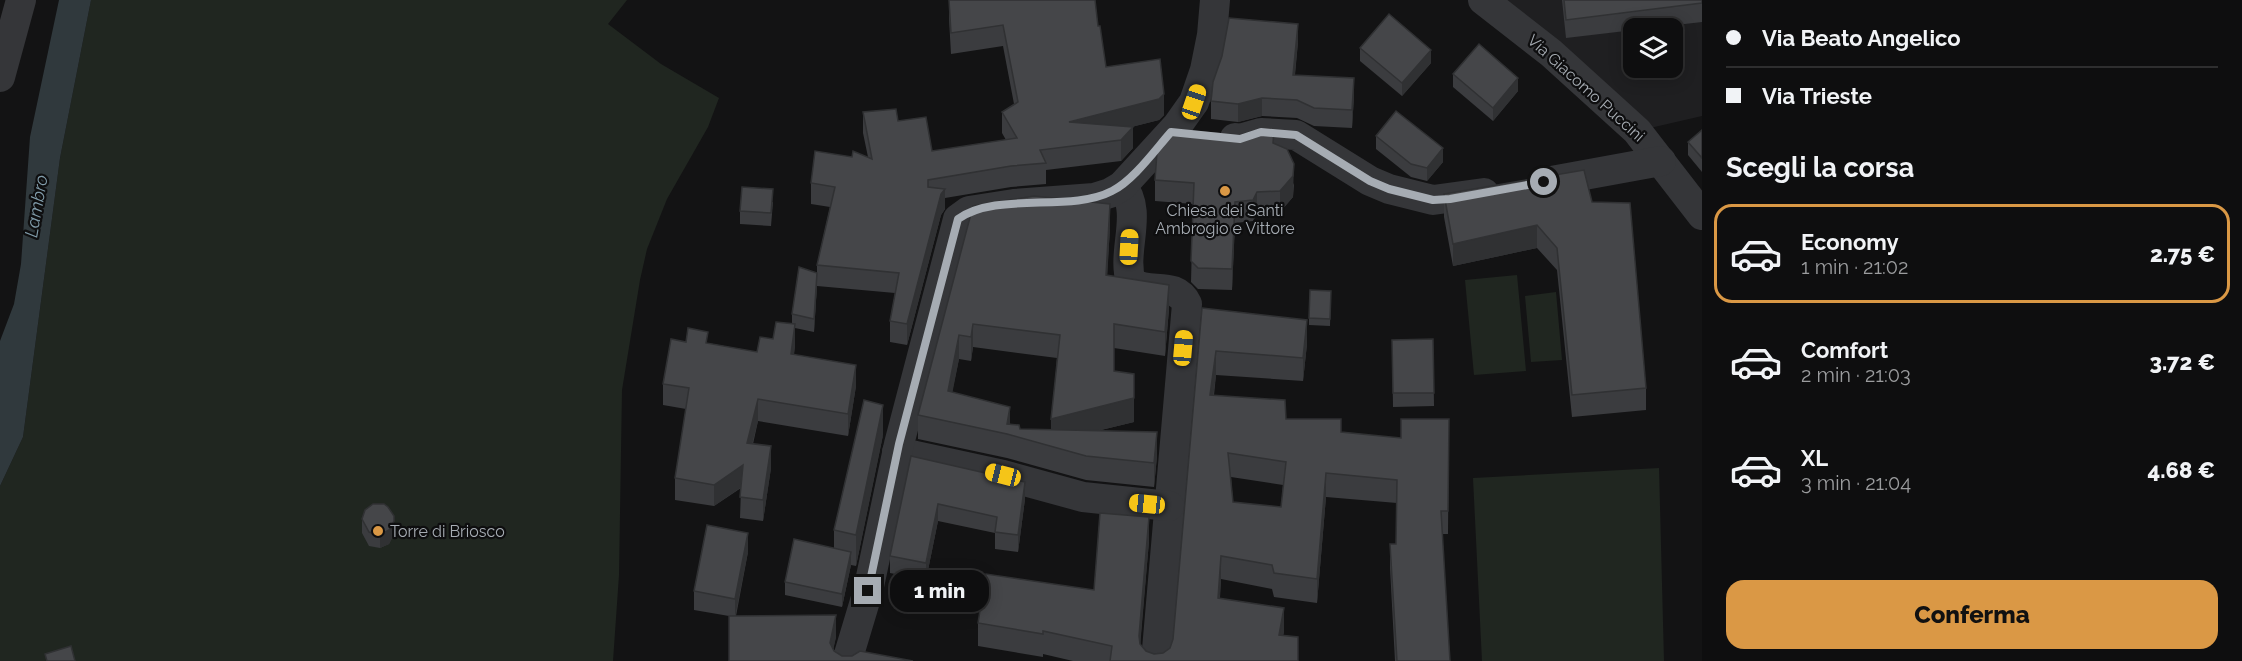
<!DOCTYPE html>
<html lang="it">
<meta charset="utf-8">
<style>
body{margin:0;font-family:Raleway,sans-serif;background:#171718;color:#f1f3f6;height:100vh;display:flex;flex-direction:column;font-size:22px;white-space:nowrap}
*{box-sizing:border-box;margin:0}
p{font-size:20px;color:#9b9c9e}
.icon{flex:none;width:33px;height:33px;fill:none;stroke:currentColor;stroke-width:2;stroke-linecap:round;stroke-linejoin:round}
.map{position:relative;flex:1;overflow:hidden}
.side{display:flex;flex-direction:column;background:#0e0e0f;width:540px}
.side>*{flex:none}
.banner{display:grid;align-content:center;height:132px;padding:0 24px;background:#0e0e0f}
.buttons{position:absolute;left:1623px;top:18px;display:grid;gap:12px}
.buttons a{display:grid;place-items:center;width:60px;height:60px;border-radius:12px;background:#0e0e0f;box-shadow:0 3px 15px #0003,0 0 0 2px #2e2e2f;font-size:30px}
.end{position:absolute;width:27px;height:27px;margin:-14px;border:8px solid #a6acb3;background:#111;box-shadow:0 0 0 3px #111}
.from{border-radius:50%}
.bubble{position:absolute;height:42px;border-radius:18px;background:#0e0e0f;box-shadow:0 3px 15px #0003,0 0 0 2px #2e2e2f;font-size:20px;font-weight:800;line-height:42px;text-align:center}
.car{position:absolute;width:18px;height:36px;margin:-18px -9px;border-radius:8px;box-shadow:0 0 4px 2px #0007;background:linear-gradient(#f5c518 24%,#345 0 40%,#f5c518 0 76%,#345 0 86%,#f5c518 0)}
.banner b{display:flex;align-items:center;gap:21px;height:57px;font-size:22px}
.banner b+b{border-top:2px solid #2e2e2f}
.banner i{width:15px;height:15px;background:#f1f3f6}
ul{padding:0;list-style:none}
li{display:flex;align-items:center;gap:18px;height:99px;margin:0 12px 9px;padding:0 12px;border:3px solid transparent;border-radius:18px}
li div{flex:1}
li b{display:block;font-size:22px}
li em{font-style:normal;font-weight:800}
li.on{border-color:#da9845}
li>.icon{width:54px;height:54px;stroke-width:1.5}
h2{padding:0 24px;font-size:27px;line-height:72px}
.action{display:flex;gap:12px;margin-top:auto;padding:12px 24px}
.action a{flex:1;height:69px;border-radius:18px;background:#da9845;color:#111;font-size:24px;font-weight:800;line-height:69px;text-align:center}
main{display:flex;flex:1;min-height:0}
.map>svg:first-child{display:block}
.built{fill:#1f1f21;fill-rule:evenodd}
.green{fill:#202620}
.water{fill:#30393d}
.lines{fill:none;stroke-linecap:round;stroke-linejoin:round}
.minor{stroke:#353639;stroke-width:30}
.wall{fill:#3b3c3f;fill-rule:evenodd}
.shaded-wall{fill:#303133}
.building{fill:#454649;stroke:#303133;stroke-width:1.5;fill-rule:evenodd}
.route{stroke:#a6acb3;stroke-width:8}
.poi-dot{fill:#da9845;stroke:#0e0e0f;stroke-width:2}
.labels{text-anchor:middle;dominant-baseline:central;stroke-width:4.5;stroke-linejoin:round;paint-order:stroke}
.street-label{font-size:16px;fill:#a6acb3;stroke:#0e0e0f}
.poi-label{font-size:16px;fill:#a6acb3;stroke:#0e0e0f}
.water-label{font-size:18px;font-style:italic;fill:#819caa;stroke:#0e0e0f}
</style>
<main>
<div class="map">
<svg width="1702" height="661" viewBox="0 0 1702 661">
<rect width="100%" height="100%" fill="#131314"/>
<path class="built" d="M1483,0H1702V116L1637,131ZM1634,28H1672V68H1634Z"/>
<g class="green">
<path d="M91,0H627L608,24L661,64L719,98L708,127L667,199L647,249L640,280L622,390L619,575L613,661H0V486L23,437L60,158Z"/>
<path d="M1517,275L1526,371L1474,375L1465,280Z"/>
<path d="M1556,292L1562,360L1531,362L1525,296Z"/>
<path d="M1659,468L1664,661H1482L1473,478Z"/>
</g>
<path class="water" d="M59,0H91L60,158L23,437L0,486V341L14,304L21,264L30,137Z"/>
<g class="lines">
<g class="minor">
<path d="M1483,0L1551,53L1637,131L1702,215"/>
<path d="M0,77L21,0"/>
<path d="M1235,138L1240,139L1261,133L1296,135L1370,181L1389,189L1433,200L1484,193"/>
<path d="M1546,182L1661,161"/>
<path d="M1122,186C1144,212 1121,251 1131,282C1149,296 1175,279 1187,304L1156,661"/>
<path d="M897,452L1003,475L1083,497L1169,506"/>
<path d="M847,661L868,591L899,444L958,219L969,211L1014,204L1094,198L1110,193L1122,186L1177,126L1194,102L1205,70L1212,35L1215,0"/>
</g>
</g>
<g class="wall">
<path d="M949,0L1098,26L1106,67L1164,115L1159,120L1131,127L1133,148L1121,161L1046,170V184L1011,187L945,198V209L941,215L907,345L890,342V321L895,293L817,286L814,332L795,328V345L794,355L856,386L848,436L758,421L753,444L771,468L763,521L740,518L741,488L714,506L675,500V478L686,409L663,405V384L686,342L708,343L757,352L792,323V314L817,273V265L830,207L811,204V183L852,157H868L863,133V112L898,121L932,151L1006,140L1002,133V112L1014,104L1003,46L951,54L949,19Z"/>
<path d="M1562,0H1702V22L1650,28H1634V30L1566,38Z"/>
<path d="M1298,42L1295,75L1354,96L1352,128L1314,126L1297,118L1262,116L1238,122L1211,119V101Z"/>
<path d="M1360,48L1431,63L1402,96L1360,61Z"/>
<path d="M1453,74L1518,91L1493,121L1453,87Z"/>
<path d="M1702,130V172L1688,155V142Z"/>
<path d="M1376,136L1443,162L1427,181L1411,177L1376,149Z"/>
<path d="M1274,143L1294,185L1293,197L1280,212L1257,213L1253,221L1235,223L1232,290L1198,289L1191,282L1193,204L1155,201V180Z"/>
<path d="M1444,194L1592,202L1646,388V410L1572,417L1557,270L1537,248L1453,266L1444,217Z"/>
<path d="M773,202L771,226L740,224V211Z"/>
<path d="M973,206L1110,228L1107,275L1169,309L1165,356L1114,348V371L1134,422L1097,431L1157,456L1154,487L1086,480L1007,458L918,439V415ZM973,347L1057,358L1051,430L1020,429L952,392L959,359L971,361Z"/>
<path d="M1331,291L1330,326L1309,325V318Z"/>
<path d="M1202,308L1307,344L1303,381L1216,375L1214,395L1286,419L1341,432L1401,438L1449,419L1448,534H1442L1450,661H1395L1390,568V544H1396L1397,503L1326,497L1317,603L1274,597L1272,589L1221,579L1220,598L1284,632L1283,635L1298,637V661H1073L1043,654V657L978,646V623L1094,590L1149,541L1140,644L1146,651L1154,654L1163,653L1170,648L1173,639ZM1231,477L1283,485L1281,507L1233,502Z"/>
<path d="M1433,339L1434,406L1393,407L1392,340Z"/>
<path d="M883,435L856,566L851,565L842,607L785,595V582L834,548V530Z"/>
<path d="M911,456L1025,499L1018,552L995,549V533L938,521L926,580L890,573V556Z"/>
<path d="M362,519L394,534L389,544L380,548L369,546L362,533Z"/>
<path d="M748,552L736,616L836,637L833,649L842,656L913,661H729V616L694,610V591Z"/>
</g>
<g class="shaded-wall">
<path d="M1298,24V42L1293,92V75Z"/>
<path d="M1431,50V63L1402,96V83Z"/>
<path d="M1354,78V96L1352,128V110Z"/>
<path d="M1518,78V91L1493,121V108Z"/>
<path d="M1164,94V115L1159,120L1069,143V122Z"/>
<path d="M1262,98V116L1238,122V104Z"/>
<path d="M1133,127V148L1121,161V140Z"/>
<path d="M1443,148V162L1427,181V168Z"/>
<path d="M1294,164L1293,197L1280,212V191Z"/>
<path d="M945,189V209L941,215L907,345V324L941,194Z"/>
<path d="M1257,192V213L1253,221V200Z"/>
<path d="M1235,202V223L1232,290V269Z"/>
<path d="M1110,204V228L1106,298V275Z"/>
<path d="M1537,225V248L1453,266V244Z"/>
<path d="M817,273V286L814,332V319Z"/>
<path d="M1169,285V309L1165,356V332Z"/>
<path d="M1307,320V344L1303,381V358Z"/>
<path d="M795,324V345L791,375V354Z"/>
<path d="M973,324V347L971,361V337Z"/>
<path d="M959,335V359L948,415V391Z"/>
<path d="M1216,351V375L1210,419V395Z"/>
<path d="M856,365V386L848,436V414Z"/>
<path d="M1134,398V422L1051,442V419Z"/>
<path d="M758,399V421L747,464V443Z"/>
<path d="M883,405V435L856,566V535Z"/>
<path d="M1010,407V431L1007,424Z"/>
<path d="M1157,432V456L1154,487V463Z"/>
<path d="M771,446V468L763,521V500Z"/>
<path d="M743,465V486L714,506V485Z"/>
<path d="M1326,473V497L1317,603V579Z"/>
<path d="M1025,482V499L1018,552V535Z"/>
<path d="M938,504V521L926,580V563Z"/>
<path d="M1149,517V541L1139,660V636Z"/>
<path d="M394,521V534L389,544L380,548V535Z"/>
<path d="M748,533V552L735,617V599Z"/>
<path d="M851,552V565L842,607V594Z"/>
<path d="M1221,556V579L1218,622V598Z"/>
<path d="M1284,608V632L1279,658V635Z"/>
<path d="M836,615V637L831,661L830,643Z"/>
</g>
<g class="building">
<path d="M949,0H1095L1098,26H1100L1106,67L1160,59L1164,94L1159,99L1069,122L1133,127L1121,140L1040,150L1046,163L1011,166L928,180V187L945,189L941,194L907,324L890,321L899,273L817,265L835,187L811,183L815,151L852,157L853,151L872,159L863,112L896,109L898,121L926,117L932,151L1017,138L1002,112L1018,102L1003,25L951,33Z"/>
<path d="M1564,0H1702V3L1566,20Z"/>
<path d="M1389,14L1431,50L1402,83L1360,48Z"/>
<path d="M1229,18L1298,24L1293,75L1354,78L1352,110L1314,108L1297,100L1262,98L1238,104L1211,101L1213,82L1222,56Z"/>
<path d="M1479,44L1518,78L1493,108L1453,74Z"/>
<path d="M1396,111L1443,148L1427,168L1411,164L1376,136Z"/>
<path d="M1263,129L1274,130L1273,143L1287,149L1294,164L1293,176L1280,191L1257,192L1253,200L1235,202L1232,269L1198,268L1191,261L1194,183L1155,180L1157,152L1177,130L1239,135Z"/>
<path d="M1702,130V158L1688,142Z"/>
<path d="M1584,170L1592,202L1630,203L1646,388L1572,395L1557,248L1537,225L1453,244L1444,194Z"/>
<path d="M742,187L773,189L771,213L740,211Z"/>
<path d="M1034,196L1110,204L1106,275L1169,285L1165,332L1114,324V371L1134,374V398L1051,419L1060,335L973,324L971,337L959,335L948,391L1010,407L1007,424L1019,425L1020,429L1157,432L1154,463L1086,456L1007,434L918,415L973,206Z"/>
<path d="M799,267L817,273L814,319L792,314Z"/>
<path d="M1310,290L1331,291L1330,319L1309,318Z"/>
<path d="M1202,308L1307,320L1303,358L1216,351L1210,395L1285,400L1286,419H1341V432L1401,438V419H1449L1448,511H1441L1450,661H1397L1390,544H1396L1397,480L1326,473L1317,579L1274,573L1272,565L1221,556L1218,598L1284,608L1279,635L1298,637V661H1110L1112,646L1043,631V634L978,623L986,574L1094,590L1100,513L1149,517L1139,636L1140,644L1146,651L1154,654L1163,653L1170,648L1173,639ZM1228,453L1286,462L1281,507L1233,502Z"/>
<path d="M776,322L795,324L791,354L856,365L848,414L758,399L747,443L771,446L763,500L740,497L743,465L714,485L675,478L689,388L663,384L671,339L686,342L688,328L708,332L706,343L757,352L760,337L773,339Z"/>
<path d="M1433,339L1434,393H1393L1392,340Z"/>
<path d="M864,400L883,405L856,535L834,530Z"/>
<path d="M911,456L1025,482L1018,535L995,532L997,517L938,504L926,563L890,556Z"/>
<path d="M373,504H384L388,507L394,516V521L389,530L380,535L369,532L362,519L365,510Z"/>
<path d="M707,525L748,533L735,599L694,591Z"/>
<path d="M794,539L851,552L842,594L785,582Z"/>
<path d="M836,615L830,643L834,651L842,656H852L860,651L913,661H729V616Z"/>
<path d="M71,646L75,661H47L45,654Z"/>
</g>
<g class="lines">
<path class="route" d="M868,591L899,444L958,219C997,191 1070,213 1112,191C1133,181 1155,150 1171,132L1240,139L1261,132L1296,135L1370,181L1389,189L1433,200L1450,199L1544,182"/>
</g>
<g class="poi-dot">
<circle cx="1225" cy="191" r="6"/>
<circle cx="378" cy="531" r="6"/>
</g>
<g class="labels">
<g class="street-label">
<text transform="translate(1586 88) rotate(42)">Via Giacomo Puccini</text>
</g>
<g class="poi-label">
<text x="1225" y="210">Chiesa dei Santi<tspan x="1225" dy="18">Ambrogio e Vittore</tspan></text>
<text x="390" y="531" text-anchor="start">Torre di Briosco</text>
</g>
<g class="water-label">
<text transform="translate(36 206) rotate(-80)">Lambro</text>
</g>
</g>
</svg>
<div class="buttons">
<a><svg class="icon" aria-label="layers" viewBox="0 0 24 24"><path d="M12 4l9 5-9 5-9-5zM3 14l9 5 9-5"/></svg></a>
</div>
<i class="end from" style="left:1544px;top:182px"></i>
<i class="end" style="left:868px;top:591px"></i>
<div class="bubble" style="left:890px;top:570px;width:99px">1 min</div>
<i class="car" style="left:1194px;top:102px;rotate:19deg"></i>
<i class="car" style="left:1129px;top:247px;rotate:3deg"></i>
<i class="car" style="left:1183px;top:348px;rotate:5deg"></i>
<i class="car" style="left:1003px;top:475px;rotate:284deg"></i>
<i class="car" style="left:1147px;top:504px;rotate:276deg"></i>
</div>
<section class="side">
<div class="banner">
<b><i class="from"></i>Via Beato Angelico</b>
<b><i></i>Via Trieste</b>
</div>
<h2>Scegli la corsa</h2>
<ul>
<li class="on"><svg class="icon" aria-label="car" viewBox="0 0 24 24"><path d="M5 17H2v-5l4-1 3-4h7l3 4 3 1v5h-3M9 17h6M6 11h13"/><circle cx="7" cy="17" r="2"/><circle cx="17" cy="17" r="2"/></svg><div><b>Economy</b><p>1 min · 21:02</p></div><em>2.75 €</em></li>
<li><svg class="icon" aria-label="car" viewBox="0 0 24 24"><path d="M5 17H2v-5l4-1 3-4h7l3 4 3 1v5h-3M9 17h6M6 11h13"/><circle cx="7" cy="17" r="2"/><circle cx="17" cy="17" r="2"/></svg><div><b>Comfort</b><p>2 min · 21:03</p></div><em>3.72 €</em></li>
<li><svg class="icon" aria-label="car" viewBox="0 0 24 24"><path d="M5 17H2v-5l4-1 3-4h7l3 4 3 1v5h-3M9 17h6M6 11h13"/><circle cx="7" cy="17" r="2"/><circle cx="17" cy="17" r="2"/></svg><div><b>XL</b><p>3 min · 21:04</p></div><em>4.68 €</em></li>
</ul>
<div class="action"><a>Conferma</a></div>
</section>
</main>
